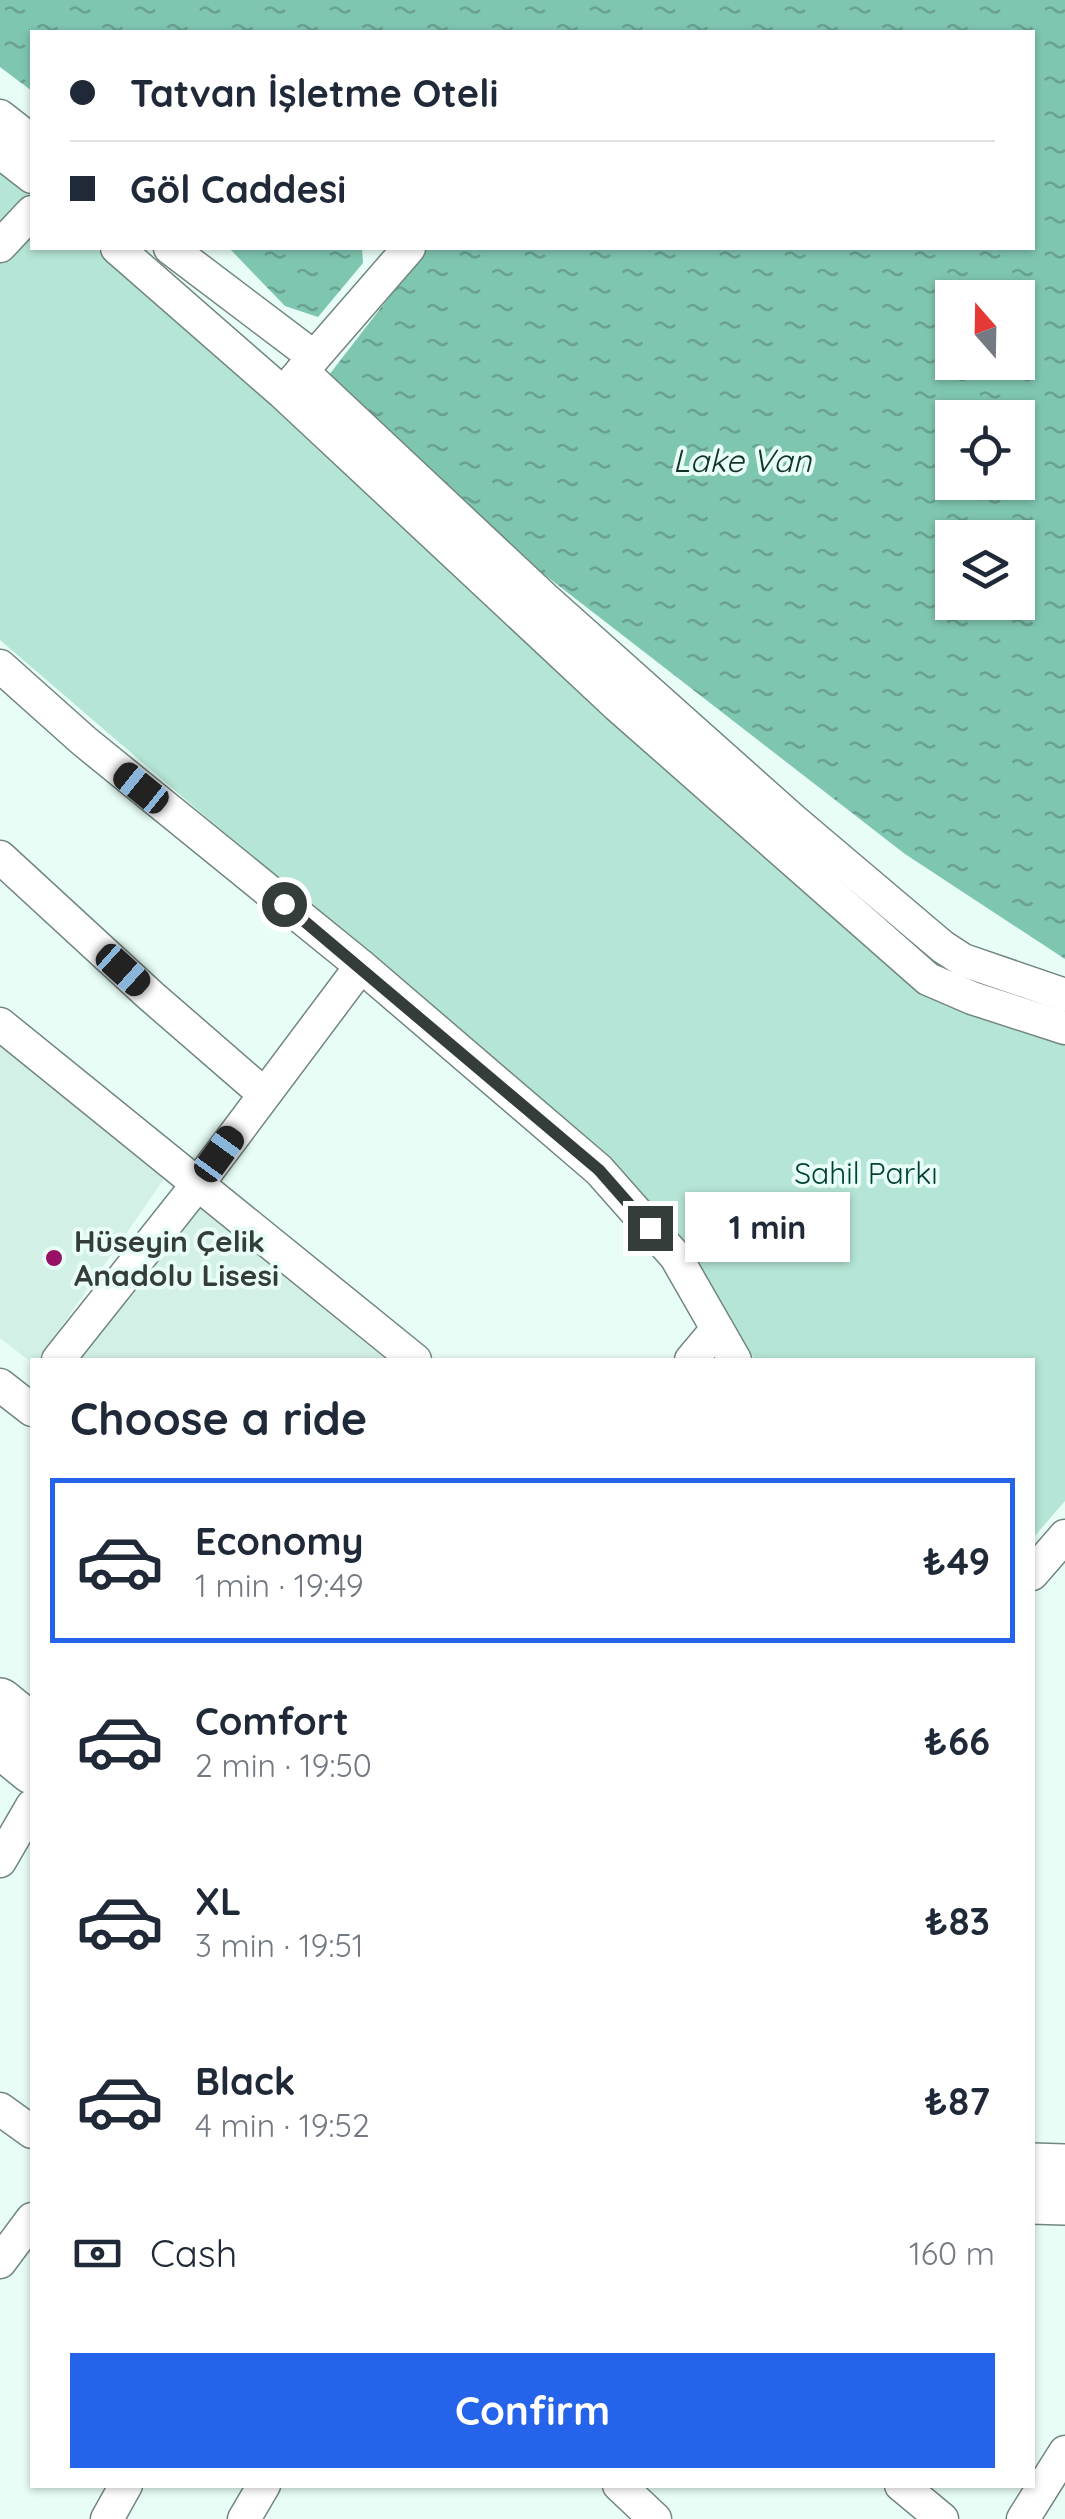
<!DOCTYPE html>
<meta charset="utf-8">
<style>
body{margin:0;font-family:Quicksand,sans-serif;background:#f2f2f3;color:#1f2937;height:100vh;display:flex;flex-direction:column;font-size:38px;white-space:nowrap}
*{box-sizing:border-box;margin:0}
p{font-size:32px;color:#747a83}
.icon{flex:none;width:55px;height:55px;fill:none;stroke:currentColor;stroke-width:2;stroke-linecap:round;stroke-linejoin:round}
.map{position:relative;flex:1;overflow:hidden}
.sheet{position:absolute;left:30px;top:1358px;width:1005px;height:1130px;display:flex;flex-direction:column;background:#fff;border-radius:0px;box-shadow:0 2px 8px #0004}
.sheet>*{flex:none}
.hud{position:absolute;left:30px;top:30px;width:1005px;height:220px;border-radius:0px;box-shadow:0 2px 8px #0004;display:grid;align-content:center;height:220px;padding:0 40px;background:#fff}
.needle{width:65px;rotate:340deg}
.fabs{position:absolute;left:935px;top:280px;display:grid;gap:20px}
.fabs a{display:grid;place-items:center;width:100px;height:100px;border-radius:0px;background:#fff;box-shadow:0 2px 8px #0004;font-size:50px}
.end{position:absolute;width:45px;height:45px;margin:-22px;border:12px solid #343d3a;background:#fff;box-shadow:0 0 0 5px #fff}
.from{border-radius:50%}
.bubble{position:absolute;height:70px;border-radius:0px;background:#fff;box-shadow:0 2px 8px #0004;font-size:32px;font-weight:800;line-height:70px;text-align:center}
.car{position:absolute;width:30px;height:60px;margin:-30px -15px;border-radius:12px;box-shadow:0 0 8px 2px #0007;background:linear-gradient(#222 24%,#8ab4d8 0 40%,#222 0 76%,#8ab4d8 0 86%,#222 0)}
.hud b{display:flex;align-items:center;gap:35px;height:95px;font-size:38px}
.hud b+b{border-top:2px solid #e0e1e3}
.hud i{width:25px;height:25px;background:#1f2937}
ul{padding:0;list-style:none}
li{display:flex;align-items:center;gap:30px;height:165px;margin:0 20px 15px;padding:0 20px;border:5px solid transparent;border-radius:0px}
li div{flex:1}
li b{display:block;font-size:38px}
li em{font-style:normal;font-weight:800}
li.on{border-color:#2563eb}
li>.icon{width:90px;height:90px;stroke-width:1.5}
h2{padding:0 40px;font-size:45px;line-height:120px}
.pay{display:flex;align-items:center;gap:25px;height:110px;padding:0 40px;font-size:38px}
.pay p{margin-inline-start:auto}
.cta{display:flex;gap:20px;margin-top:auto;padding:20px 40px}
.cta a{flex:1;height:115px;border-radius:0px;background:#2563eb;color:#fff;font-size:40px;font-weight:800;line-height:115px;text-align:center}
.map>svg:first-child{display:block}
.built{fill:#d3f0e6}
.green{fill:#b5e5d6}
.water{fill:url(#water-ripples);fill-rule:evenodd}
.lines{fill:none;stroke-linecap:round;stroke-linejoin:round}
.minor-casing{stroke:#72867f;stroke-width:35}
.highway-casing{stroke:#72867f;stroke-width:48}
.minor{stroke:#fff;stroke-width:32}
.highway{stroke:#fff;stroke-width:45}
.route{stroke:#343d3a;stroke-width:12}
.poi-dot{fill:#971066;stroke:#e7fdf5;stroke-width:4}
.labels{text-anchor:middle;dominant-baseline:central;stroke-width:8;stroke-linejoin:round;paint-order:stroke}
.park-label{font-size:30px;fill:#004235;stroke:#e7fdf5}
.poi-label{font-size:30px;font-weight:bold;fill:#343d3a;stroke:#e7fdf5;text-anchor:start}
.water-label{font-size:32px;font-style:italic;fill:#10332a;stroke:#e7fdf5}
</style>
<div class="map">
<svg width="1065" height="2519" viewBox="0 0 1065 2519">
<defs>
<pattern id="water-ripples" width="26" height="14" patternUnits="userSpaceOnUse" patternTransform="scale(2.5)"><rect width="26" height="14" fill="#7fc6b1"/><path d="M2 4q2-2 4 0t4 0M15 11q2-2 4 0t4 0" fill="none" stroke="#69a291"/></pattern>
</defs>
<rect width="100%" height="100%" fill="#e7fdf5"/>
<g class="built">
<path d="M0,1043L164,1179L38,1360H32V1363L0,1338Z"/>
<path d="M202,1202L390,1360H74Z"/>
</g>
<path class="green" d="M0,167L32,192V248H96L932,996L1065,1043V1501L1033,1538L1032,1360H755L693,1253L655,1207L615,1169L0,640Z"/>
<g class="water">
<path d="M0,0H1065V959L905,854L532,565L329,375L427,248H1032V32H32V91L0,67ZM952,298H1018V362H952ZM952,418H1018V482H952ZM952,538H1018V602H952Z"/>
<path d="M229,248H362L363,263L318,317L285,306Z"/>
</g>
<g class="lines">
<g class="minor-casing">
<g id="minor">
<path d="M0,116L32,141"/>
<path d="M0,152L32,177"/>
<path d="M0,246L32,212"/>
<path d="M117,248L283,393L618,706L928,979L972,998L1065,1028"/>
<path d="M170,248L314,357"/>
<path d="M302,371L544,598L793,820L943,947L963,960L1065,995"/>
<path d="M290,385L409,248"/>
<path d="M0,666L84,741L361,966L599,1170L676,1257L735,1360"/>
<path d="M0,857L151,996L264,1094"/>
<path d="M0,1024L415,1360"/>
<path d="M58,1360L197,1185L361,966"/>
<path d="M691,1360L717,1329"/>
<path d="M0,1385L32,1410"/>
<path d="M1032,1574L1065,1536"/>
<path d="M0,1861L32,1806"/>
<path d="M0,2109L32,2132"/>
<path d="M0,2262L32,2219"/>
<path d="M619,2485L655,2519"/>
<path d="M901,2485L942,2519"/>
<path d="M107,2519L126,2485"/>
<path d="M244,2519L264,2485"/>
<path d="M1023,2519L1065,2452"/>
</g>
</g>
<g class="highway-casing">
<g id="highway">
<path d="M0,1701L32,1727"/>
<path d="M0,1745L32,1771"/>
<path d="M1032,2166L1065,2167"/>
<path d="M1032,2201L1065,2202"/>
</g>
</g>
<use href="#minor" class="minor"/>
<use href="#highway" class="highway"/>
</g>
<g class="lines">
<path class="route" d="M284,904L599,1170L650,1228"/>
</g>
<circle class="poi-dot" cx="54" cy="1258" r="10"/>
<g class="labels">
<g class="park-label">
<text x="866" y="1173">Sahil Parkı</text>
</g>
<g class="poi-label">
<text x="74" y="1241">Hüseyin Çelik<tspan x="74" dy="34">Anadolu Lisesi</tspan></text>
</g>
<g class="water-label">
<text x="742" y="460">Lake Van</text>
</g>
</g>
</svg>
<div class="fabs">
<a><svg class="needle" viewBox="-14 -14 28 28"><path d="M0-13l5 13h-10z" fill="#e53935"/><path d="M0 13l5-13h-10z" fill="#747a83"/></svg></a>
<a><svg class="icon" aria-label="locate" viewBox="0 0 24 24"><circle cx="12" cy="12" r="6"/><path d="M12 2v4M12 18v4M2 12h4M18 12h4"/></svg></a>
<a><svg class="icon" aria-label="layers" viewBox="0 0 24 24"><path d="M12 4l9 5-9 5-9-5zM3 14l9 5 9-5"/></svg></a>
</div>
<i class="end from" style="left:284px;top:904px"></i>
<i class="end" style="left:650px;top:1228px"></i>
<div class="bubble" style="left:685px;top:1192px;width:165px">1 min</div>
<i class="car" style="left:141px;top:788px;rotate:309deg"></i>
<i class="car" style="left:123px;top:970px;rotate:132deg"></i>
<i class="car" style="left:219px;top:1154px;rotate:36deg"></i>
<div class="hud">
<b><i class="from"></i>Tatvan İşletme Oteli</b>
<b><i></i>Göl Caddesi</b>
</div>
<section class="sheet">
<h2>Choose a ride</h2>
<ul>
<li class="on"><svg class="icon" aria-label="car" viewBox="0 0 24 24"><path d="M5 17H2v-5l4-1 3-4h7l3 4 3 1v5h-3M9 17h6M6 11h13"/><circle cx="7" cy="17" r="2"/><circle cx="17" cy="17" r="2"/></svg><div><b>Economy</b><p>1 min · 19:49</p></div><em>₺49</em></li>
<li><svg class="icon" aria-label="car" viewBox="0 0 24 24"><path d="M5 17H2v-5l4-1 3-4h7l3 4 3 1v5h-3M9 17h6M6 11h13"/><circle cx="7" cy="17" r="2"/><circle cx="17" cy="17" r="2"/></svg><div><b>Comfort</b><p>2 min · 19:50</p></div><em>₺66</em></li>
<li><svg class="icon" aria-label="car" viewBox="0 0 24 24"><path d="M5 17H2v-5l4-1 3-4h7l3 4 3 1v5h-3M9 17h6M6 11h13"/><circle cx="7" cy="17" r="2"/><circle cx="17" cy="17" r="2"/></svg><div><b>XL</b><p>3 min · 19:51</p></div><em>₺83</em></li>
<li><svg class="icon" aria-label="car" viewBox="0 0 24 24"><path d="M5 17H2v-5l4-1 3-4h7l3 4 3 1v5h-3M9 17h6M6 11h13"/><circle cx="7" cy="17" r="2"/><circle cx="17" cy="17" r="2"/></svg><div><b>Black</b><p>4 min · 19:52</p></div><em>₺87</em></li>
</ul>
<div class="pay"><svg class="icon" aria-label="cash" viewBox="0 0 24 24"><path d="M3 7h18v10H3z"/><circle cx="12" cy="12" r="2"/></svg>Cash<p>160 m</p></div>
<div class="cta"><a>Confirm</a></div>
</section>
</div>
